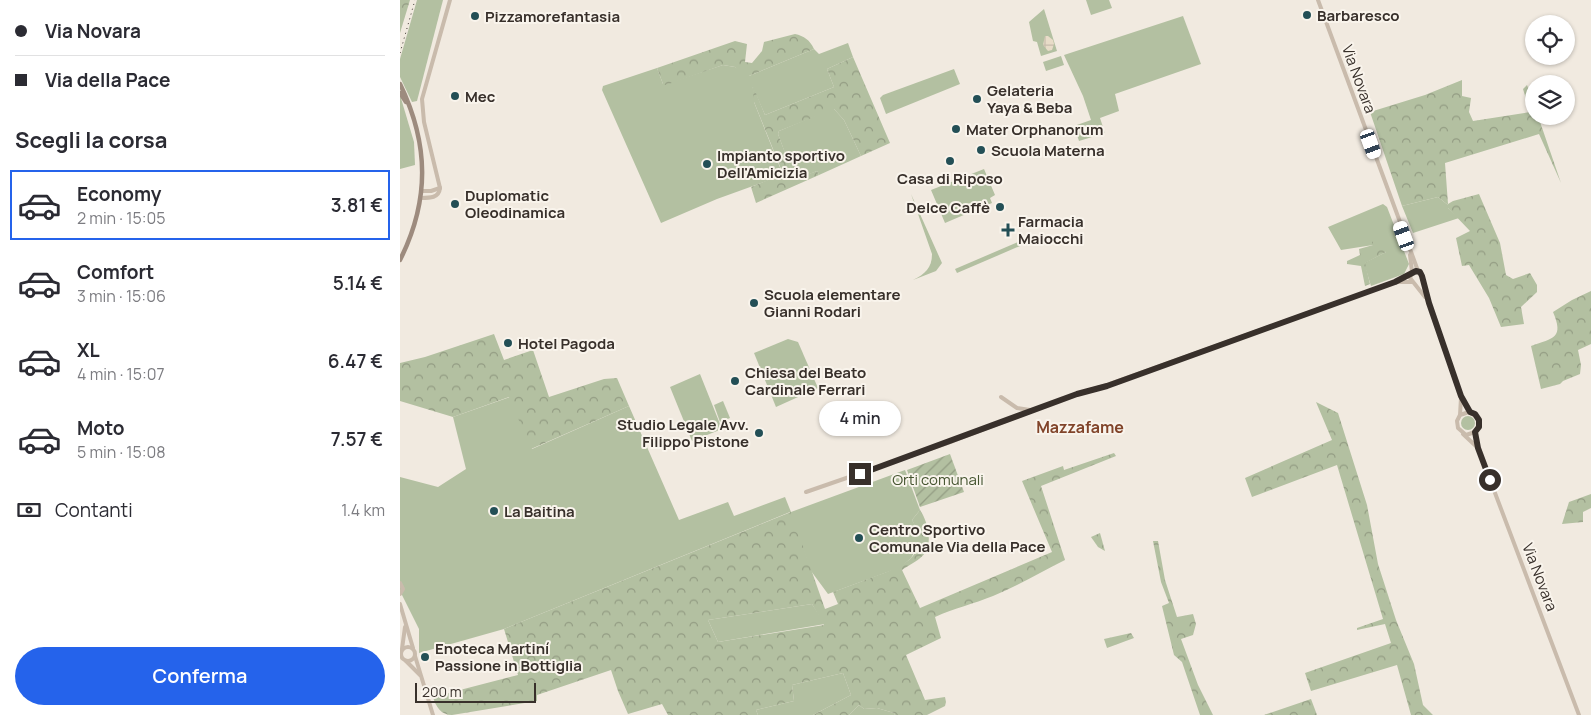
<!DOCTYPE html>
<html lang="it">
<meta charset="utf-8">
<style>
body{margin:0;font-family:Manrope,sans-serif;background:#f2f2f3;color:#2b2b33;height:100vh;display:flex;flex-direction:column;font-size:19px;white-space:nowrap}
*{box-sizing:border-box;margin:0}
p{font-size:16px;color:#7c7c81}
.icon{flex:none;width:28px;height:28px;fill:none;stroke:currentColor;stroke-width:2;stroke-linecap:round;stroke-linejoin:round}
.map{position:relative;flex:1;overflow:hidden}
.drawer{display:flex;flex-direction:column;background:#fff;width:400px}
.drawer>*{flex:none}
.guide{display:grid;align-content:center;height:110px;padding:0 15px;background:#fff}
.buttons{position:absolute;left:1125px;top:15px;display:grid;gap:10px}
.buttons a{display:grid;place-items:center;width:50px;height:50px;border-radius:50%;background:#fff;box-shadow:0 1px 4px #0004;font-size:25px}
.scale{position:absolute;left:15px;bottom:12px;width:121px;box-sizing:border-box;padding-left:5px;border:2px solid #38302b;border-top:0;font-size:14px;line-height:18px;white-space:nowrap;color:#38302b;-webkit-text-stroke:4px #f9f4ec;paint-order:stroke}
.end{position:absolute;width:22px;height:22px;margin:-11px;border:6px solid #38302b;background:#fff;box-shadow:0 0 0 2px #fff}
.from{border-radius:50%}
.bubble{position:absolute;height:35px;border-radius:18px;background:#fff;box-shadow:0 1px 4px #0004;font-size:16px;font-weight:600;line-height:35px;text-align:center}
.car{position:absolute;width:15px;height:30px;margin:-15px -8px;border-radius:6px;box-shadow:0 0 4px 1px #0007;background:linear-gradient(#fff 24%,#345 0 40%,#fff 0 76%,#345 0 86%,#fff 0)}
.guide b{display:flex;align-items:center;gap:18px;height:48px;font-size:19px}
.guide b+b{border-top:1px solid #e1e1e2}
.guide i{width:12px;height:12px;background:#2b2b33}
ul{padding:0;list-style:none}
li{display:flex;align-items:center;gap:15px;height:70px;margin:0 10px 8px;padding:0 5px;border:2px solid transparent;border-radius:0px}
li div{flex:1}
li b{display:block;font-size:19px}
li em{font-style:normal;font-weight:600}
li.current{border-color:#2563eb}
li>.icon{width:45px;height:45px;stroke-width:1.5}
h2{padding:0 15px;font-size:22px;line-height:60px}
.pay{display:flex;align-items:center;gap:12px;height:55px;padding:0 15px;font-size:19px}
.pay p{margin-inline-start:auto}
.primary-button{display:flex;gap:10px;margin-top:auto;padding:10px 15px}
.primary-button a{flex:1;height:58px;border-radius:30px;background:#2563eb;color:#fff;font-size:20px;font-weight:600;line-height:58px;text-align:center}
main{display:flex;flex:1;min-height:0}
.map>svg:first-child{display:block}
.green{fill:#b3c0a1}
.forest{fill:url(#forest-crowns);fill-rule:evenodd}
.garden{fill:url(#garden-furrows)}
.plaza{fill:url(#plaza-grid)}
.lines{fill:none;stroke-linecap:round;stroke-linejoin:round}
.tertiary{stroke:#c9bbac;stroke-width:4}
.secondary{stroke:#9d8b7e;stroke-width:4.5}
.rail{stroke:#38302b;stroke-width:1;stroke-dasharray:1 4;stroke-linecap:butt}
.route{stroke:#38302b;stroke-width:6}
.poi-dot{fill:#234f56;stroke:#f9f4ec;stroke-width:2}
.labels{text-anchor:middle;dominant-baseline:central;stroke-width:4;stroke-linejoin:round;paint-order:stroke}
.poi-label{font-size:15px;font-weight:bold;fill:#38302b;stroke:#f9f4ec;text-anchor:start}
.street-label{font-size:15px;fill:#38302b;stroke:#f9f4ec}
.park-label{font-size:15px;fill:#455430;stroke:#f9f4ec}
.neighbourhood-label{font-size:16px;font-weight:bold;fill:#81442a;stroke:#f9f4ec}
</style>
<main>
<section class="drawer">
<div class="guide">
<b><i class="from"></i>Via Novara</b>
<b><i></i>Via della Pace</b>
</div>
<h2>Scegli la corsa</h2>
<ul>
<li class="current"><svg class="icon" aria-label="car" viewBox="0 0 24 24"><path d="M5 17H2v-5l4-1 3-4h7l3 4 3 1v5h-3M9 17h6M6 11h13"/><circle cx="7" cy="17" r="2"/><circle cx="17" cy="17" r="2"/></svg><div><b>Economy</b><p>2 min · 15:05</p></div><em>3.81 €</em></li>
<li><svg class="icon" aria-label="car" viewBox="0 0 24 24"><path d="M5 17H2v-5l4-1 3-4h7l3 4 3 1v5h-3M9 17h6M6 11h13"/><circle cx="7" cy="17" r="2"/><circle cx="17" cy="17" r="2"/></svg><div><b>Comfort</b><p>3 min · 15:06</p></div><em>5.14 €</em></li>
<li><svg class="icon" aria-label="car" viewBox="0 0 24 24"><path d="M5 17H2v-5l4-1 3-4h7l3 4 3 1v5h-3M9 17h6M6 11h13"/><circle cx="7" cy="17" r="2"/><circle cx="17" cy="17" r="2"/></svg><div><b>XL</b><p>4 min · 15:07</p></div><em>6.47 €</em></li>
<li><svg class="icon" aria-label="car" viewBox="0 0 24 24"><path d="M5 17H2v-5l4-1 3-4h7l3 4 3 1v5h-3M9 17h6M6 11h13"/><circle cx="7" cy="17" r="2"/><circle cx="17" cy="17" r="2"/></svg><div><b>Moto</b><p>5 min · 15:08</p></div><em>7.57 €</em></li>
</ul>
<div class="pay"><svg class="icon" aria-label="cash" viewBox="0 0 24 24"><path d="M3 7h18v10H3z"/><circle cx="12" cy="12" r="2"/></svg>Contanti<p>1.4 km</p></div>
<div class="primary-button"><a>Conferma</a></div>
</section>
<div class="map">
<svg width="1191" height="715" viewBox="0 0 1191 715">
<defs>
<pattern id="forest-crowns" width="20" height="18" patternUnits="userSpaceOnUse" patternTransform="scale(1.25)"><rect width="20" height="18" fill="#b3c0a1"/><path d="M2 6a3 3 0 1 1 6 0M12 15a3 3 0 1 1 6 0" fill="none" stroke="#939c83"/></pattern>
<pattern id="garden-furrows" width="10" height="10" patternUnits="userSpaceOnUse" patternTransform="scale(1.25)"><rect width="10" height="10" fill="#b3c0a1"/><path d="M-1 1l2-2M0 10L10 0M9 11l2-2" fill="none" stroke="#939c83"/></pattern>
<pattern id="plaza-grid" width="8" height="8" patternUnits="userSpaceOnUse" patternTransform="scale(1.25)"><rect width="8" height="8" fill="#e8dcc8"/><path d="M0 4h8M4 0v8" fill="none" stroke="#c8bdac"/></pattern>
</defs>
<rect width="100%" height="100%" fill="#f1eae0"/>
<g class="green">
<path d="M17,0H43L17,101L12,102L0,77V59Z"/>
<path d="M686,0H709L712,8L691,15Z"/>
<path d="M644,9L657,51L641,56L637,42L633,41L629,22Z"/>
<path d="M783,16L801,64L715,94L719,111L700,118L705,133L679,141L674,126L691,120L683,96L664,55Z"/>
<path d="M448,43L453,57L427,69L434,87L365,115L352,85L355,96L354,102L383,175L317,199L261,223L202,90L203,86L257,68L263,84H266L323,65L335,67L349,76L414,49L419,54Z"/>
<path d="M661,56L664,65L646,71L643,62Z"/>
<path d="M554,69L560,84L486,114L480,98L483,95Z"/>
<path d="M0,95L14,142L15,165L0,169Z"/>
<path d="M431,109H434L444,120L461,156L419,175L417,171L395,180L378,134L379,131Z"/>
<path d="M584,169L595,195L590,198L592,203L545,223L531,190Z"/>
<path d="M511,194L542,263L536,271L513,280C525,274 532,268 532,254Z"/>
<path d="M1038,197L1048,205V208L1059,218L1013,233L1002,206Z"/>
<path d="M983,204L987,207L1009,264L1004,274L971,286L964,263L986,252L974,244V241L973,245L941,250L928,227Z"/>
<path d="M625,239L627,243L557,273L555,269Z"/>
<path d="M388,339L398,342L418,388L376,407L354,353Z"/>
<path d="M300,374L322,429L292,441L270,387Z"/>
<path d="M110,397L132,449L229,406L279,520L328,502L334,516L385,497L391,512L505,470L520,510L512,520L519,532V545L511,558L501,567L428,594L411,571L390,512L104,629L19,653V629L0,591V477L38,487L66,469L53,417Z"/>
<path d="M323,401L330,418L320,422L314,405Z"/>
<circle cx="1068" cy="423" r="7"/>
<path d="M412,604L425,624L318,642L308,620Z"/>
<path d="M443,673L451,695L413,715H358L356,710L394,701L392,685Z"/>
<path d="M459,705L464,709L477,708L494,713L495,715H449Z"/>
</g>
<g class="forest">
<path d="M0,0H10L0,33Z"/>
<path d="M395,34C404,36 410,40 414,49L349,76L365,115L434,87L427,69L453,57L490,143L461,156L444,120L434,109L379,131L378,134L395,179L417,171L419,175L356,203L351,187L383,174L354,102L353,90L349,76H343L335,67L323,65L266,85L263,84L257,68L335,41L347,44L345,62L352,63L362,51L364,42Z"/>
<path d="M1062,80V96L1071,98L1069,112L1073,121L1130,112L1123,89L1127,85L1134,104V116H1138L1161,183L1139,134L1045,163L1048,204L1053,201L1079,194L1100,243L1106,275L1113,279L1130,273L1137,285V292L1121,307L1124,324L1101,327L1089,298L1069,265L1062,266L1056,238L1070,231L1048,208V205L1038,197L1002,206L970,112L1025,95Z"/>
<path d="M974,240V244L982,243L986,252L965,263L970,284L965,286L961,266L947,264V261L960,255L959,249L973,245L972,242Z"/>
<path d="M1191,291V344L1178,350L1181,365L1180,374L1163,381L1160,384L1141,389L1131,346C1154,338 1164,338 1153,312L1172,300Z"/>
<path d="M94,334L104,360L133,350L149,397L204,379L217,378L229,406L131,449L109,397L53,417L0,401V363L25,357Z"/>
<path d="M916,402L938,413L967,505L978,564L996,620L1014,664L1023,705L1033,715H1011L997,665L911,691L905,673L991,643L985,624L957,630V628L983,619L937,465L852,497L845,478L932,440Z"/>
<path d="M714,453L716,456L641,486L665,560C641,572 617,586 593,596C573,604 555,608 535,617L541,638L506,655L525,700L545,697L546,702L545,706L527,715H495L494,713L477,708L464,709L459,705L449,715H413L451,695L443,673L392,685L394,701L356,710L358,715H268L262,704L228,714L218,691L211,670L137,695V701L52,715C41,715 36,707 33,697L118,675L104,629L391,512L425,609L438,604L433,592C447,587 460,582 473,577C502,567 532,556 512,520L520,510C527,520 533,541 525,553C520,560 509,565 502,570L520,608L652,552L622,481L663,466L664,470ZM412,604L424,625L318,642L308,620Z"/>
<path d="M1191,494V508L1183,512V522L1162,524L1169,502Z"/>
<path d="M700,533L705,551L698,547L691,537Z"/>
<path d="M753,541H758L765,580L777,617L793,614L796,624L793,635L781,639L798,685L813,715H800L782,662L774,655L762,606L769,603L761,582Z"/>
<path d="M731,633L734,638L707,648L704,639Z"/>
<path d="M911,699L917,715H864Z"/>
</g>
<path class="garden" d="M550,454L564,492L520,507L507,470Z"/>
<path class="plaza" d="M645,36H648L653,40L654,44L652,50L648,51L643,45Z"/>
<g class="lines">
<g class="tertiary">
<path d="M918,0L1010,249L1018,271L1022,276L1029,303L1061,396L1069,412"/>
<path d="M40,188L24,122L22,99L50,0"/>
<path d="M22,191H31L40,188"/>
<path d="M21,198C30,198 39,198 40,188"/>
<path d="M1010,255L1012,272L1010,278L1025,297"/>
<path d="M997,282H1012"/>
<path d="M601,397L617,408L630,410"/>
<path d="M1060,415L1069,412L1077,417L1079,424L1075,432L1066,435L1058,428L1057,421L1060,415L1061,398"/>
<path d="M1075,432L1078,448L1179,715"/>
<path d="M1063,434L1078,448"/>
<path d="M406,492L553,441L677,394L707,385L995,282L1010,274"/>
<path d="M0,583L3,589L0,594"/>
<path d="M0,604L13,648"/>
<circle cx="8" cy="654" r="7"/>
<path d="M2,649L5,627"/>
<path d="M15,656L33,715"/>
<path d="M6,661L20,675"/>
</g>
<g class="secondary">
<path d="M0,84C29,144 30,200 0,260"/>
<path d="M0,93L6,102"/>
</g>
<path class="rail" d="M0,53L15,0"/>
</g>
<g class="lines">
<path class="route" d="M460,474L677,394L707,386L995,282L1016,271L1020,272L1022,276L1029,303L1061,396L1070,412L1075,414L1079,420V427L1075,432L1078,448L1090,480"/>
</g>
<g class="poi-dot">
<circle cx="907" cy="15" r="5"/>
<circle cx="75" cy="16" r="5"/>
<circle cx="55" cy="96" r="5"/>
<circle cx="577" cy="99" r="5"/>
<circle cx="556" cy="129" r="5"/>
<circle cx="581" cy="150" r="5"/>
<circle cx="550" cy="161" r="5"/>
<circle cx="307" cy="164" r="5"/>
<circle cx="55" cy="204" r="5"/>
<circle cx="600" cy="207" r="5"/>
<path d="M605.5 222.5h5v5h5v5h-5v5h-5v-5h-5v-5h5z"/>
<circle cx="354" cy="303" r="5"/>
<circle cx="108" cy="343" r="5"/>
<circle cx="335" cy="381" r="5"/>
<circle cx="359" cy="433" r="5"/>
<circle cx="94" cy="511" r="5"/>
<circle cx="459" cy="538" r="5"/>
<circle cx="25" cy="657" r="5"/>
</g>
<g class="labels">
<g class="poi-label">
<text x="917" y="15">Barbaresco</text>
<text x="85" y="16">Pizzamorefantasia</text>
<text x="587" y="90">Gelateria<tspan x="587" dy="17">Yaya &amp; Beba</tspan></text>
<text x="65" y="96">Mec</text>
<text x="566" y="129">Mater Orphanorum</text>
<text x="591" y="150">Scuola Materna</text>
<text x="317" y="155">Impianto sportivo<tspan x="317" dy="17">Dell'Amicizia</tspan></text>
<text x="550" y="178" text-anchor="middle">Casa di Riposo</text>
<text x="65" y="195">Duplomatic<tspan x="65" dy="17">Oleodinamica</tspan></text>
<text x="590" y="207" text-anchor="end">Delce Caffè</text>
<text x="618" y="221">Farmacia<tspan x="618" dy="17">Maiocchi</tspan></text>
<text x="364" y="294">Scuola elementare<tspan x="364" dy="17">Gianni Rodari</tspan></text>
<text x="118" y="343">Hotel Pagoda</text>
<text x="345" y="372">Chiesa del Beato<tspan x="345" dy="17">Cardinale Ferrari</tspan></text>
<text x="349" y="424" text-anchor="end">Studio Legale Avv.<tspan x="349" dy="17">Filippo Pistone</tspan></text>
<text x="104" y="511">La Baitina</text>
<text x="469" y="529">Centro Sportivo<tspan x="469" dy="17">Comunale Via della Pace</tspan></text>
<text x="35" y="648">Enoteca Martiní<tspan x="35" dy="17">Passione in Bottiglia</tspan></text>
</g>
<g class="street-label">
<text transform="translate(959 79) rotate(70)">Via Novara</text>
<text transform="translate(1140 577) rotate(69)">Via Novara</text>
</g>
<g class="park-label">
<text x="538" y="479">Orti comunali</text>
</g>
<g class="neighbourhood-label">
<text x="680" y="427">Mazzafame</text>
</g>
</g>
</svg>
<div class="buttons">
<a><svg class="icon" aria-label="locate" viewBox="0 0 24 24"><circle cx="12" cy="12" r="6"/><path d="M12 2v4M12 18v4M2 12h4M18 12h4"/></svg></a>
<a><svg class="icon" aria-label="layers" viewBox="0 0 24 24"><path d="M12 4l9 5-9 5-9-5zM3 14l9 5 9-5"/></svg></a>
</div>
<div class="scale">200 m</div>
<i class="end from" style="left:1090px;top:480px"></i>
<i class="end" style="left:460px;top:474px"></i>
<div class="bubble" style="left:419px;top:401px;width:82px">4 min</div>
<i class="car" style="left:971px;top:144px;rotate:160deg"></i>
<i class="car" style="left:1004px;top:236px;rotate:340deg"></i>
</div>
</main>
